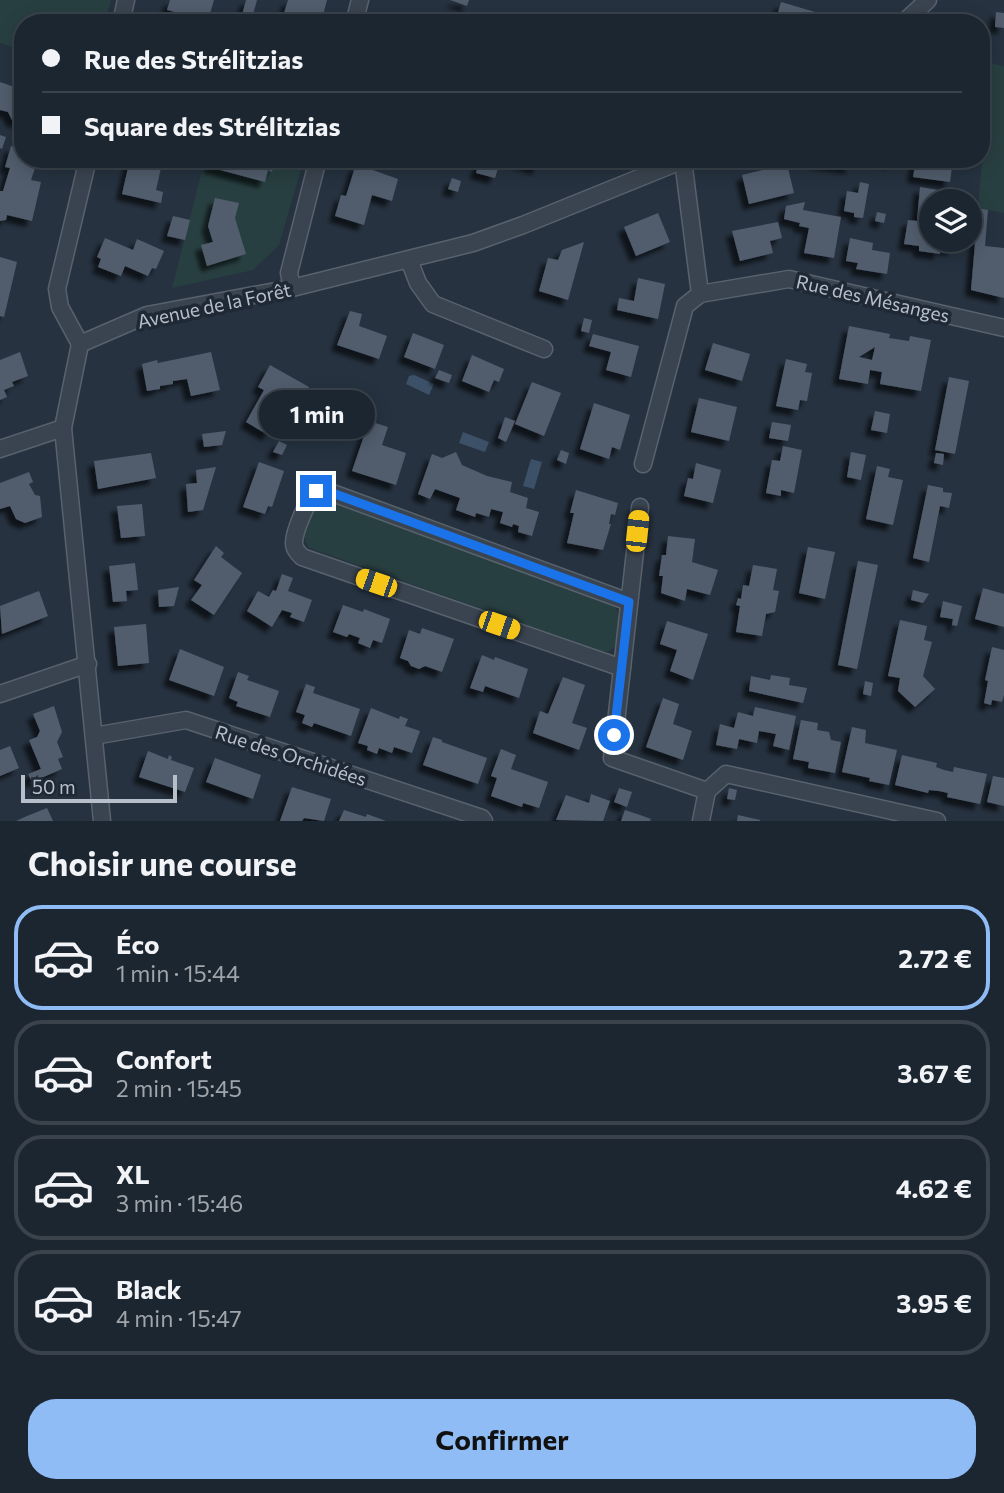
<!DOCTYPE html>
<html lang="fr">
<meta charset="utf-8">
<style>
body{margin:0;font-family:Commissioner,sans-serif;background:#29323c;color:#f1f3f6;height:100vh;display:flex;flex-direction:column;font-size:26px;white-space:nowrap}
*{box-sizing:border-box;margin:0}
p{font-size:23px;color:#a0a5ab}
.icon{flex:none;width:38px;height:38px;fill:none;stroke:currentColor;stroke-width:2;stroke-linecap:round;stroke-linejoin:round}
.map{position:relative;height:821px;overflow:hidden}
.drawer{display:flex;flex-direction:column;background:#1c2630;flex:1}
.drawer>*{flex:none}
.guide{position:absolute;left:14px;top:14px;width:976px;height:154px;border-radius:28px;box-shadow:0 4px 18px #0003,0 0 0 2px #3a434c;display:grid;align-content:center;height:154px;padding:0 28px;background:#1c2630}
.buttons{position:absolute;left:919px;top:189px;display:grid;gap:14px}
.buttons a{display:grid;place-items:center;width:63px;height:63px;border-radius:50%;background:#1c2630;box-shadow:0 4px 18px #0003,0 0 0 2px #3a434c;font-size:35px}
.scale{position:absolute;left:21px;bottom:18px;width:156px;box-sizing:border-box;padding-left:7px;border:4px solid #b7bfca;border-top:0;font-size:19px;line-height:24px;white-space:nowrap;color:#b7bfca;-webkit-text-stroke:5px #1f2935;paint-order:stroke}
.end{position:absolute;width:32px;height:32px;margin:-16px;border:9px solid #1a73e8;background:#fff;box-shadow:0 0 0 4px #fff}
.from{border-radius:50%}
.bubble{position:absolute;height:49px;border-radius:24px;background:#1c2630;box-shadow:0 4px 18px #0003,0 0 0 2px #3a434c;font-size:23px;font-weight:700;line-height:49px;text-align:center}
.car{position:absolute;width:21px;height:42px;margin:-21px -10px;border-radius:9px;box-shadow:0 0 5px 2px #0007;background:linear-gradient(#f5c518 24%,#345 0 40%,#f5c518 0 76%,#345 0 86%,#f5c518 0)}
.guide b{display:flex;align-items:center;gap:24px;height:66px;font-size:26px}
.guide b+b{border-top:2px solid #3a434c}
.guide i{width:18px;height:18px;background:#f1f3f6}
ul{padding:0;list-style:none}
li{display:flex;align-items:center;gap:21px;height:105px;margin:0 14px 10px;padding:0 14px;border:4px solid #3a434c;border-radius:28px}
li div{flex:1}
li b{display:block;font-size:26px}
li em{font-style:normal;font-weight:700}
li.selected{border-color:#90bcf6}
li>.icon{width:63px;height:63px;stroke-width:1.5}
h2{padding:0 28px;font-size:32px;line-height:84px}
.cta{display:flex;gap:14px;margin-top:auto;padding:14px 28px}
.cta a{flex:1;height:80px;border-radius:28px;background:#90bcf6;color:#111;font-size:28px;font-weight:700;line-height:80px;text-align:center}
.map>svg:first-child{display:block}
.green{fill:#283f41}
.water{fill:#3c5168}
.building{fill:#515d6d;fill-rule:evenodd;filter:url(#shadow)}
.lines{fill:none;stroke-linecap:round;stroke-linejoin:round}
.minor-casing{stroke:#58626d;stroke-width:19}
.minor{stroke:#3a4450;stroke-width:16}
.route{stroke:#1a73e8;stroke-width:9}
.labels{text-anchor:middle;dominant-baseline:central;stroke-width:7;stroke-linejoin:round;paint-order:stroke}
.street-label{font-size:19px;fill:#b7bfca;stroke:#1f2935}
</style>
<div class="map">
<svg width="1004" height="821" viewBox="0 0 1004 821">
<defs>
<filter id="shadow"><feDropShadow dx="-6" dy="6" stdDeviation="2" flood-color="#0009"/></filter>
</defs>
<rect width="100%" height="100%" fill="#263240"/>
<g class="green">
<path d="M0,0H111L105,23H23V51L0,43Z"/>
<path d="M990,63L1004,66V213L978,208Z"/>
<path d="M205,159H304L279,245L253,270L172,288Z"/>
<path d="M322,499L612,604C624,615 618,630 617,645L608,652L601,651L315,550L308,547L304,537L314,507Z"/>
</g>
<g class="water">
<path d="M414,375L434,384L429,395L406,384L409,376Z"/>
<path d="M463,432L489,442L485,452L459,443Z"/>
<path d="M531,459L542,462L534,489L523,486Z"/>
</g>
<g class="building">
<path d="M170,0H214L208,21L167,10Z"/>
<path d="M246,0H257L252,18L242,15Z"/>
<path d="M288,0H327L323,15L311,12L308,23H281Z"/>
<path d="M450,0H469L467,6Z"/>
<path d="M781,2L815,12L811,23H775Z"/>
<path d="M996,12L1004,13V28L995,27Z"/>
<path d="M390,16L410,22V23H388Z"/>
<path d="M0,82L23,90V123L12,120L8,112L0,110Z"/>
<path d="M0,135L6,137L2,149L0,148Z"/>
<path d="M11,146L23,149V159H38L31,180L41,182L32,221L7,215L6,220L0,221V191H3L10,168L5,167Z"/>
<path d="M130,159H163L156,190L163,192L161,203L122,194Z"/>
<path d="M211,159H275L272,172L268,170L265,182L209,167Z"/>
<path d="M480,159H501L495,178L476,173Z"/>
<path d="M508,159H541L538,169Z"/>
<path d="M815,159H852L851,168L814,163Z"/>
<path d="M874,159H893L892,164Z"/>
<path d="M916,159H953L950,182L913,177Z"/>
<path d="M356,164L398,179L392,201L372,195L364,225L335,216L341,195L346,196Z"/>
<path d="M787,164L794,193L749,204L742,175Z"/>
<path d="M452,178L461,181L458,192L448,189Z"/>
<path d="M860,182L869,184L863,218L854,217V213L844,211L847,191L858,193Z"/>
<path d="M920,187L950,192L949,201H931V240H955L953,250L940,248V254L919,251V246L904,244L908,220L917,221Z"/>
<path d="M215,198L239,203L235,218L246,254L207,266L201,245L213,242L208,226Z"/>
<path d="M805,202L803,210L841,217L834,258L804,253L809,228L799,226L800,223L784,219L786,206Z"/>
<path d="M978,208L988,210L985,246L1004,248V298L971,290Z"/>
<path d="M877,212L886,214L884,223L875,221Z"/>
<path d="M658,213L670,242L636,256L624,227Z"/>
<path d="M173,216L190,220L185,240L167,236Z"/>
<path d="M778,222L782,238L770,241L773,253L740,261L732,231Z"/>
<path d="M105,238L133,250L137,239L164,251L156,269L152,268L148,276L125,266L121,276L98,267L101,259L97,257Z"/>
<path d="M850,238L873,243L872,250L890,253L887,274L856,269L858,263L846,261Z"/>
<path d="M584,242L568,300L539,291L548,258L558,260L562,250Z"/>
<path d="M0,257L17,262L4,317L0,316Z"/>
<path d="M638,278L665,284L658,319L617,310L619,298L634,301Z"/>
<path d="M350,311L362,314L359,326L387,336L379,359L337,345Z"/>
<path d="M584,318L592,320L589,333L581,331Z"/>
<path d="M849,326L890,334L889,338L909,341L910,336L931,340L921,391L880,384L882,372L870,370L868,384L839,379ZM875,347L872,360L859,357Z"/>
<path d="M413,333L444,345L435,369L404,357Z"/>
<path d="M593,334L639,346L631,377L606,370L611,352L589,346Z"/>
<path d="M713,343L750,354L742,381L705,370Z"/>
<path d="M20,352L28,376L12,382L14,386L4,390L7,397L0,400V360Z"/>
<path d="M211,352L220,390L191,396L187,379L173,381V384L160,386V389L147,391L142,364L157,360L158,363Z"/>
<path d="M472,355L504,369L499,382L494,380L489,392L462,381Z"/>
<path d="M786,359L807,364L805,372L812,373L807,401L800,400L798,410L776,406Z"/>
<path d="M270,365L309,387L296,410L286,404L268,435L246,422L264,390L258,387Z"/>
<path d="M439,370L452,375L449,383L435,378Z"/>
<path d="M949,377L969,381L955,454L935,450Z"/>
<path d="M532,382L561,393L544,436L515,424Z"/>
<path d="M699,398L737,407L729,441L691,432Z"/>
<path d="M594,403L630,415L620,450L612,447L609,459L580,449Z"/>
<path d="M875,411L890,414L887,433L871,430Z"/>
<path d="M505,417L515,421L506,442L498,438Z"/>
<path d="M369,421L388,427L382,445L406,453L396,485L352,471Z"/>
<path d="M772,422L791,425L788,441L769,438Z"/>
<path d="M226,431L222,445L204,447L202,434Z"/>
<path d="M279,441L287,445L282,455L273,452Z"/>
<path d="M783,446L802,450L794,493L781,490V496L766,493L772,460L780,461Z"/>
<path d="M561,450L569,453L566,464L557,460Z"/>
<path d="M456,452L462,465L487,476L512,482L510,492L528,498L526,508L539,512L532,536L518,532L519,526L513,524L512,527L500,523L503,512L491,509L489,517L476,513L475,517L456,510L460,498L435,489L430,499L418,494L432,454L442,458Z"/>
<path d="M851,452L866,455L861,480L847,477Z"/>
<path d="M151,453L156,478L98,489L94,461Z"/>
<path d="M936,453L944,454L943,465L934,463Z"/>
<path d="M259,462L284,471L272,507L268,506L265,514L243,507Z"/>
<path d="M696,463L721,470L713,503L684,496L688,478L693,479Z"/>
<path d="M877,466L890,469L888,477L903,480L893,525L866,519Z"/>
<path d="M216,467L203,510L188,512L186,484L197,483L196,470Z"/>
<path d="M29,472L33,482L29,484L35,495L40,496L42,517L25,523L16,519L10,506L0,509V483Z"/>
<path d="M928,485L943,488V492L952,493L949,508L940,506L929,562L913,558Z"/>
<path d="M576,490L618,503L615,515L611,514L609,524H611L603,550L567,543L574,513H570Z"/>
<path d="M142,504L145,536L121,538L117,506Z"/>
<path d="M668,536L695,539L692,562L718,570L710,595L687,589L685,601L661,593L663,576H659L662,555H666Z"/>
<path d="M216,546L224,553L221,557L242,573L214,615L191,600L202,585L194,580Z"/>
<path d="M808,547L835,552L825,599L799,593Z"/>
<path d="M858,561L878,565L857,669L838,665Z"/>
<path d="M135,563L138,590L126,591L127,601L113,602L109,566Z"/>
<path d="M753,565L777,569L773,590L779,591L775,612L766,614L762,636L736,632L740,606L736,605L738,598L741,599L743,585L749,586Z"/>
<path d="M282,574L293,578L288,591L312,600L304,622L290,617L292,613L282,610L272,627L247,611L258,591L269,597L273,590L276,591Z"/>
<path d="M179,587L174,606L159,607L158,590Z"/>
<path d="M983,588L1004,594V627L975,619Z"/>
<path d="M913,590L929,594L923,603L911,600Z"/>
<path d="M39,591L48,616L2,634L0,606Z"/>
<path d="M943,601L962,606L957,626L952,625L953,619L940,617Z"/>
<path d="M343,605L363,612L364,609L390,619L382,643L373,640L370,648L358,643L360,638L349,634L347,637L333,632Z"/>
<path d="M900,620L927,626L924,640L932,642L923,676L935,689L915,707L898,691L900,678L888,676Z"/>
<path d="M667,621L708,634L693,680L670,671L677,650L660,644Z"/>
<path d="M146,624L149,663L118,666L114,627Z"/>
<path d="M422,628L454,639L442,672L425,666L419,669L411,666L408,661L400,658L409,630L420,634Z"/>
<path d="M992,647L1004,650V695L1002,702L992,700L991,705L984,703L988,681L985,680Z"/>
<path d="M180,649L224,667L214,696L169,680Z"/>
<path d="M482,655L494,660L495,657L528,669L519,698L485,686L483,692L470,688Z"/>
<path d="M238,672L249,676L247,680L279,691L270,717L236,706L238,702L229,698Z"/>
<path d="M771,675L790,678L789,685L807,688L803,703L749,691L751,676L770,680Z"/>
<path d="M563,677L585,685L572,723L587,728L579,750L533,733L540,711L548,714Z"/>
<path d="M865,681L873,683L871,696L863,694Z"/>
<path d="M306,684L315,687L313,693L360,709L351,736L314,723L312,727L302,723L305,715L296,712Z"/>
<path d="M663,698L679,704L673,724L692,731L683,760L646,747Z"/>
<path d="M54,706L62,732L57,742L63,757L58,759L62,769L32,782L28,774L41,769L29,740L37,737L40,731L33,714Z"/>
<path d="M755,707L796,716L789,750L773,746L776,734L759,731L757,743L739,739L737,749L716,745L720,724L734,728L738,712L753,716Z"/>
<path d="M371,708L399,719L400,716L408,719L405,726L420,731L412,753L394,747L392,753L379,748L377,754L367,750L368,746L358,743Z"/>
<path d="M801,720L818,723L817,730L829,732L831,740L841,742L835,773L808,768L809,762L793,759Z"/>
<path d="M852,727L866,730L865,743L897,750L889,785L869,781L870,778L842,772Z"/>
<path d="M433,737L442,740V742L487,758L478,784L423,765Z"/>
<path d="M10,746L19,768L0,776V750Z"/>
<path d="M501,749L516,755L511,769L548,782L539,808L523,803L522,807L491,796L497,778L491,776Z"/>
<path d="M148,751L168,759L169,755L172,757L171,760L194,768L185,792L139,777Z"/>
<path d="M902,755L937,763L936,767L944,770L953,772L954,767L987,774L980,804L947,797L948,793L939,791L929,790L928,793L895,785Z"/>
<path d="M215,758L261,775L253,799L206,782Z"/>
<path d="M993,776L1004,778V806L987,802Z"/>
<path d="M292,787L331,799L324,821L304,818L302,821H280Z"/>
<path d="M619,788L632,792L627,807L614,802Z"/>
<path d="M729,788L737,790L735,800L727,799Z"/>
<path d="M591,794L610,801L603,821L556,820L566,795L589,803Z"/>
<path d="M47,808L53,821H16L27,816Z"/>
<path d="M344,810L366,817L367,814L386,821H339Z"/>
<path d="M625,810L640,815L651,819L650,821H621Z"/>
<path d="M738,815L760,820V821H737Z"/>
</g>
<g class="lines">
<g class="minor-casing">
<g id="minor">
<path d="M121,23L126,0"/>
<path d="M354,23L360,0"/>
<path d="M903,23L928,0"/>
<path d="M409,260L418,283L433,304L544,349"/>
<path d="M292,288L289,273L318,159"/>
<path d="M700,294L789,279L1004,328"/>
<path d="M80,344L147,315L292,288L473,243L523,225L686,159"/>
<path d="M80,344L63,428L102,821"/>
<path d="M80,344L60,307L57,289L88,159"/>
<path d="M0,449L63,428"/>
<path d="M643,464L685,306L700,294L683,160"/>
<path d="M640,507L612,758L707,791L701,821"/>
<path d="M622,668L302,557C298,553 294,549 294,543C294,531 308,499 316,491H327L629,602"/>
<path d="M0,694L88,664"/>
<path d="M94,736L186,720L482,818L484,821"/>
<path d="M707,791L726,774L937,821"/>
</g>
</g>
<use href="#minor" class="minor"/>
</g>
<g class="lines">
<path class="route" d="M316,491H327L629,602L614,735"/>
</g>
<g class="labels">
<g class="street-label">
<text transform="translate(873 298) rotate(13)">Rue des Mésanges</text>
<text transform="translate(214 305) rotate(-12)">Avenue de la Forêt</text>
<text transform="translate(291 755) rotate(18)">Rue des Orchidées</text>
</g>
</g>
</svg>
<div class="buttons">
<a><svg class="icon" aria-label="layers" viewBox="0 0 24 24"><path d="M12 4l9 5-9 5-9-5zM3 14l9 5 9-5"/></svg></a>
</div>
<div class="scale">50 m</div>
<i class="end from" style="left:614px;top:735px"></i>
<i class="end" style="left:316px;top:491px"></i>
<div class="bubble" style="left:259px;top:390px;width:116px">1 min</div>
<i class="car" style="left:637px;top:531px;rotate:6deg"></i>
<i class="car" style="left:376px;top:583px;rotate:289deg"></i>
<i class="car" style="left:499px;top:625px;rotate:109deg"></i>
<div class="guide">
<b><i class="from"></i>Rue des Strélitzias</b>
<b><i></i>Square des Strélitzias</b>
</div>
</div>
<section class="drawer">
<h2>Choisir une course</h2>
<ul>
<li class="selected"><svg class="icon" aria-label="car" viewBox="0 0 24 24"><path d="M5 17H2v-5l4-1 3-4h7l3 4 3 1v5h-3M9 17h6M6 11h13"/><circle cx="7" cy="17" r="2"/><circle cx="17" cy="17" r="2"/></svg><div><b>Éco</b><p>1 min · 15:44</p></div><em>2.72 €</em></li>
<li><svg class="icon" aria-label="car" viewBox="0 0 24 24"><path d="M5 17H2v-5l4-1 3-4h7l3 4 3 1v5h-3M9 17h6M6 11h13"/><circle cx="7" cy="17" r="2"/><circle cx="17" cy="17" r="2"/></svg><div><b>Confort</b><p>2 min · 15:45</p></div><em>3.67 €</em></li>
<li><svg class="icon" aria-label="car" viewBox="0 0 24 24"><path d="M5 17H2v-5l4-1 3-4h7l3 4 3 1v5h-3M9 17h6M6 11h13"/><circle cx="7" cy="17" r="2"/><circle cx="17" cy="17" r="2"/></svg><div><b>XL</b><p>3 min · 15:46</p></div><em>4.62 €</em></li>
<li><svg class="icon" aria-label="car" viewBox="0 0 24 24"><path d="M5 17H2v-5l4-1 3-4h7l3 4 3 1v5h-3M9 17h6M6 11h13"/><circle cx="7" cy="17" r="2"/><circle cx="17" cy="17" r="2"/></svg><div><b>Black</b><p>4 min · 15:47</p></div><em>3.95 €</em></li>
</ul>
<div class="cta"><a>Confirmer</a></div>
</section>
